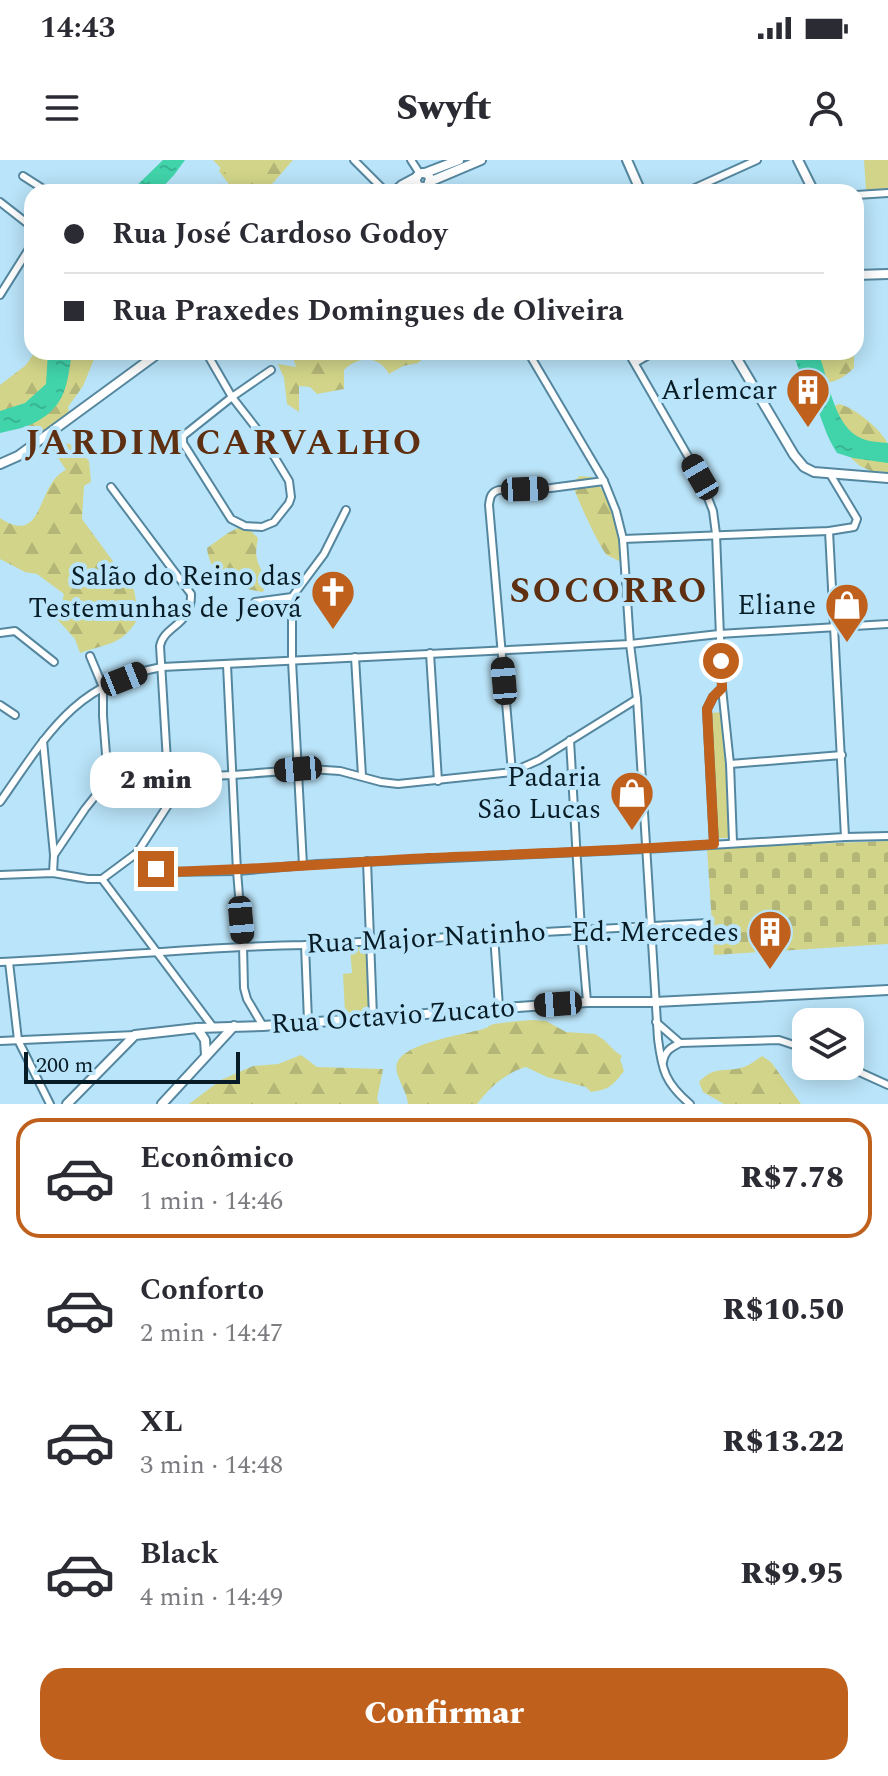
<!DOCTYPE html>
<html lang="pt">
<meta charset="utf-8">
<style>
body{margin:0;font-family:Spectral,serif;background:#f2f2f3;color:#2b2b33;height:100vh;display:flex;flex-direction:column;font-size:30px;white-space:nowrap}
*{box-sizing:border-box;margin:0}
p{font-size:26px;color:#7c7c81}
.icon{flex:none;width:44px;height:44px;fill:none;stroke:currentColor;stroke-width:2;stroke-linecap:round;stroke-linejoin:round}
.map{position:relative;height:944px;overflow:hidden}
.drawer{display:flex;flex-direction:column;background:#fff;flex:1}
.drawer>*{flex:none}
.banner{position:absolute;left:24px;top:24px;width:840px;height:176px;border-radius:24px;box-shadow:0 4px 20px #0003;display:grid;align-content:center;height:176px;padding:0 40px;background:#fff}
.controls{position:absolute;left:792px;top:848px;display:grid;gap:16px}
.controls a{display:grid;place-items:center;width:72px;height:72px;border-radius:16px;background:#fff;box-shadow:0 4px 20px #0003;font-size:40px}
.scale{position:absolute;left:24px;bottom:20px;width:216px;box-sizing:border-box;padding-left:8px;border:4px solid #071c26;border-top:0;font-size:22px;line-height:28px;white-space:nowrap;color:#071c26;-webkit-text-stroke:6px #bae4f9;paint-order:stroke}
.end{position:absolute;width:36px;height:36px;margin:-18px;border:10px solid #c0601d;background:#fff;box-shadow:0 0 0 4px #fff}
.from{border-radius:50%}
.bubble{position:absolute;height:56px;border-radius:24px;background:#fff;box-shadow:0 4px 20px #0003;font-size:26px;font-weight:800;line-height:56px;text-align:center}
.car{position:absolute;width:24px;height:48px;margin:-24px -12px;border-radius:10px;box-shadow:0 0 6px 2px #0007;background:linear-gradient(#222 24%,#8ab4d8 0 40%,#222 0 76%,#8ab4d8 0 86%,#222 0)}
.banner b{display:flex;align-items:center;gap:28px;height:76px;font-size:30px}
.banner b+b{border-top:2px solid #e1e1e2}
.banner i{width:20px;height:20px;background:#2b2b33}
ul{padding:14px 0 0;list-style:none}
li{display:flex;align-items:center;gap:24px;height:120px;margin:0 16px 12px;padding:0 24px;border:4px solid transparent;border-radius:24px}
li div{flex:1}
li b{display:block;font-size:30px}
li em{font-style:normal;font-weight:800}
li.selected{border-color:#c0601d}
li>.icon{width:72px;height:72px;stroke-width:1.5}
.cta{display:flex;gap:16px;margin-top:auto;padding:16px 40px}
.cta a{flex:1;height:92px;border-radius:24px;background:#c0601d;color:#fff;font-size:32px;font-weight:800;line-height:92px;text-align:center}
.status{display:flex;justify-content:space-between;align-items:center;height:56px;padding:0 40px;background:#fff;direction:ltr}
.status svg{height:22px;fill:currentColor}
header{display:flex;justify-content:space-between;align-items:center;height:104px;padding:0 40px;background:#fff;font-size:36px;font-weight:800}
.map>svg:first-child{display:block}
.forest{fill:url(#forest-firs)}
.cemetery{fill:url(#cemetery-stones)}
.park{fill:#d2d589}
.water{fill:url(#water-ripples)}
.lines{fill:none;stroke-linecap:round;stroke-linejoin:round}
.minor-casing{stroke:#54879f;stroke-width:10}
.tertiary-casing{stroke:#54879f;stroke-width:12}
.minor{stroke:#fff;stroke-width:6}
.tertiary{stroke:#fff;stroke-width:8}
.route{stroke:#c0601d;stroke-width:10}
.labels{text-anchor:middle;dominant-baseline:central;stroke-width:8;stroke-linejoin:round;paint-order:stroke}
.poi-label{font-size:28px;fill:#071c26;stroke:#bae4f9;text-anchor:end}
.street-label{font-size:28px;fill:#071c26;stroke:#bae4f9}
.district-label{font-size:36px;font-weight:bold;letter-spacing:2px;fill:#5e2f11;stroke:#bae4f9}
</style>
<div class="status"><b>14:43</b><svg viewBox="0 0 49 12"><path d="M0 12V9h3v3zM5 12V6h3v6zM10 12V3h3v9zM15 12V0h3v12zM26 1h20v11H26zM47 4h2v5h-2z"/></svg></div>
<header><svg class="icon" aria-label="menu" viewBox="0 0 24 24"><path d="M4 6h16M4 12h16M4 18h16"/></svg>Swyft<svg class="icon" aria-label="person" viewBox="0 0 24 24"><circle cx="12" cy="8" r="4"/><path d="M4 21q1-7 8-7t8 7"/></svg></header>
<div class="map">
<svg width="888" height="944" viewBox="0 0 888 944">
<defs>
<pattern id="forest-firs" width="22" height="20" patternUnits="userSpaceOnUse" patternTransform="scale(2)"><rect width="22" height="20" fill="#d2d589"/><path d="M5 1l3.5 6h-7zM16 11l3.5 6h-7z" fill="#b3b676"/></pattern>
<pattern id="cemetery-stones" width="16" height="16" patternUnits="userSpaceOnUse" patternTransform="scale(2)"><rect width="16" height="16" fill="#d2d589"/><path d="M2 7V4a2 2 0 0 1 4 0v3zM10 15v-3a2 2 0 0 1 4 0v3z" fill="#b3b676"/></pattern>
<pattern id="water-ripples" width="26" height="14" patternUnits="userSpaceOnUse" patternTransform="scale(2)"><rect width="26" height="14" fill="#41d4ab"/><path d="M2 4q2-2 4 0t4 0M15 11q2-2 4 0t4 0" fill="none" stroke="#38b593"/></pattern>
</defs>
<rect width="100%" height="100%" fill="#bae4f9"/>
<g class="forest">
<path d="M234,0H293L265,32C235,32 237,36 219,11L224,1Z"/>
<path d="M35,192H97L83,226L68,247L69,252C60,262 48,275 34,276L28,264L0,258V225L26,205Z"/>
<path d="M291,192H430L418,203L403,206L389,214C379,195 358,196 344,210V229L317,234L310,227L299,226V252L287,244L284,218L278,204L296,207Z"/>
<path d="M806,192H854V208C844,217 837,222 824,223Z"/>
<path d="M839,244C853,247 883,270 888,285C888,292 888,304 888,312L871,311L860,306L851,298L831,270L829,249Z"/>
<path d="M60,281L72,285L89,301L91,322L84,326L82,359L134,430L139,457C122,486 108,483 80,493L75,479L58,460L64,434L37,414L25,412L0,399V358C45,388 36,323 66,310L53,290Z"/>
<path d="M580,316L592,317L607,336L611,346L626,398L619,401C617,400 609,396 607,395C600,389 575,334 572,323Z"/>
<path d="M238,368L250,370L258,378C257,385 255,392 257,399C260,414 270,414 263,432C236,428 210,418 207,388L228,373Z"/>
<path d="M532,860L546,861L566,872L595,874L604,880L616,892L622,896L620,899L624,911C613,925 609,930 591,932L586,927L547,917L526,907C505,913 490,927 477,944H408C407,930 393,914 397,903C404,883 463,875 483,869C490,867 487,866 494,864C506,862 520,861 532,860Z"/>
<path d="M301,895L317,907L383,909L377,939L379,944H189L221,920L253,906L278,904Z"/>
<path d="M762,896L771,902L801,944H724L703,932L699,922C715,905 724,913 744,907C750,905 756,900 762,896Z"/>
</g>
<path class="cemetery" d="M888,681V784L714,795L707,688Z"/>
<g class="park">
<path d="M213,0H276L240,28Z"/>
<path d="M864,0H888V29L866,30Z"/>
<path d="M722,552L730,678H716L711,553Z"/>
<path d="M367,786L370,851L345,853L343,814L352,813L350,787Z"/>
</g>
<g class="water">
<path d="M163,0H185L174,15L158,32H130Z"/>
<path d="M48,192H72C67,223 67,245 36,262C26,268 12,270 0,273V251L25,243L46,224Z"/>
<path d="M793,192H818C829,219 833,268 863,279C870,282 880,282 888,283V303L853,298L837,293C826,276 824,264 816,246C808,228 798,211 793,192Z"/>
</g>
<g class="lines">
<g class="minor-casing">
<g id="minor">
<path d="M354,0L386,32"/>
<path d="M411,0L420,14"/>
<path d="M23,16L48,32"/>
<path d="M426,26L430,32"/>
<path d="M686,32L757,0"/>
<path d="M856,35L888,33"/>
<path d="M0,42L32,67"/>
<path d="M0,135L32,84"/>
<path d="M206,192L232,237L260,273L289,321L291,337L289,343L274,362L262,367L245,366L231,359L183,283V276L232,237L271,210"/>
<path d="M528,192L604,321L616,351L623,379L630,484L637,539L658,879C662,910 665,923 690,944"/>
<path d="M628,192L700,317L713,351L716,374L722,528L730,604L733,682"/>
<path d="M635,203L654,192"/>
<path d="M111,327L191,434C192,466 164,465 160,486L168,618"/>
<path d="M829,371L845,677"/>
<path d="M623,379L829,371L854,367L857,359L830,314"/>
<path d="M292,437V501L303,705"/>
<path d="M255,442L292,437L324,394L346,350"/>
<path d="M0,473L15,471L54,502"/>
<path d="M430,493L438,621"/>
<path d="M90,496L103,527V556L108,620"/>
<path d="M355,497L362,616"/>
<path d="M227,505L237,711L243,785L244,828L247,839L263,866"/>
<path d="M0,545L15,555"/>
<path d="M570,580L581,770L587,842"/>
<path d="M43,581L54,695L53,713"/>
<path d="M730,604L842,595"/>
<path d="M512,612L489,345C490,337 491,332 499,330L551,328L604,321"/>
<path d="M0,642C47,575 74,523 162,507L630,484L719,474L888,464"/>
<path d="M714,684L707,549L713,537L722,528"/>
<path d="M137,693L156,709L166,712L237,711L318,704L645,689L845,677L888,676"/>
<path d="M54,695L85,649L108,620L233,615L310,609L340,611L381,622L398,624L512,612L539,600L637,539"/>
<path d="M367,701L373,857"/>
<path d="M0,715L53,713L88,719H102L137,693L186,617"/>
<path d="M102,719L213,867"/>
<path d="M494,775L499,847"/>
<path d="M305,785L308,861"/>
<path d="M0,802C102,798 203,786 305,785L708,763"/>
<path d="M9,802L18,880L50,944"/>
<path d="M656,862L680,883L779,880L806,889"/>
<path d="M0,881L135,875"/>
<path d="M663,902C665,891 670,888 680,883"/>
<path d="M846,906L888,925"/>
</g>
</g>
<g class="tertiary-casing">
<g id="tertiary">
<path d="M627,0L641,32"/>
<path d="M798,0L814,32"/>
<path d="M425,13L459,0"/>
<circle cx="423" cy="20" r="7"/>
<path d="M429,22L481,0"/>
<path d="M394,32L402,25L417,17"/>
<path d="M856,115L888,114"/>
<path d="M733,192L794,295L804,307L814,312L888,318"/>
<path d="M0,304L18,296L160,192"/>
<path d="M197,868L205,880L206,895"/>
<path d="M67,944L135,875L197,868L263,866L587,842H655L888,830"/>
<path d="M162,944L234,866"/>
</g>
</g>
<use href="#minor" class="minor"/>
<use href="#tertiary" class="tertiary"/>
</g>
<g class="lines">
<path class="route" d="M156,709L166,712C253,710 341,703 428,698C523,694 619,691 714,684L707,549L713,537L722,528L721,501"/>
</g>
<defs>
<g id="building-pin" transform="scale(2.3)"><path d="M0 17L-7.5 6A9.5 9.5 0 1 1 7.5 6Z" fill="#c0601d" stroke="#bae4f9"/><path d="M-4-6H4V6H1V3H-1V6H-4ZM-2.5-4.3h1.7v1.8h-1.7ZM.8-4.3h1.7v1.8H.8ZM-2.5-1h1.7V.8h-1.7ZM.8-1h1.7V.8H.8Z" fill="#fff"/></g>
<g id="church-pin" transform="scale(2.3)"><path d="M0 17L-7.5 6A9.5 9.5 0 1 1 7.5 6Z" fill="#c0601d" stroke="#bae4f9"/><path d="M-1.2-6h2.4v3.5h3.3v2.4h-3.3V6h-2.4V-.1h-3.3v-2.4h3.3Z" fill="#fff"/></g>
<g id="shop-pin" transform="scale(2.3)"><path d="M0 17L-7.5 6A9.5 9.5 0 1 1 7.5 6Z" fill="#c0601d" stroke="#bae4f9"/><path d="M-5-2.5h2.3a2.7 3.5 0 0 1 5.4 0H5L5.5 6h-11ZM-1.5-2.5h3a1.5 2.3 0 0 0-3 0Z" fill="#fff"/></g>
</defs>
<g fill-rule="evenodd">
<use href="#building-pin" x="808" y="230"/>
<use href="#church-pin" x="333" y="432"/>
<use href="#shop-pin" x="847" y="445"/>
<use href="#shop-pin" x="632" y="633"/>
<use href="#building-pin" x="770" y="772"/>
</g>
<g class="labels">
<g class="poi-label">
<text x="777" y="230">Arlemcar</text>
<text x="302" y="416">Salão do Reino das<tspan x="302" dy="32">Testemunhas de Jeová</tspan></text>
<text x="816" y="445">Eliane</text>
<text x="601" y="617">Padaria<tspan x="601" dy="32">São Lucas</tspan></text>
<text x="739" y="772">Ed. Mercedes</text>
</g>
<g class="street-label">
<text transform="translate(426 778) rotate(-3)">Rua Major Natinho</text>
<text transform="translate(393 856) rotate(-4)">Rua Octavio Zucato</text>
</g>
<g class="district-label">
<text x="224" y="283">JARDIM CARVALHO</text>
<text x="609" y="431">SOCORRO</text>
</g>
</g>
</svg>
<div class="controls">
<a><svg class="icon" aria-label="layers" viewBox="0 0 24 24"><path d="M12 4l9 5-9 5-9-5zM3 14l9 5 9-5"/></svg></a>
</div>
<div class="scale">200 m</div>
<i class="end from" style="left:721px;top:501px"></i>
<i class="end" style="left:156px;top:709px"></i>
<div class="bubble" style="left:90px;top:592px;width:132px">2 min</div>
<i class="car" style="left:700px;top:317px;rotate:330deg"></i>
<i class="car" style="left:525px;top:329px;rotate:88deg"></i>
<i class="car" style="left:124px;top:519px;rotate:68deg"></i>
<i class="car" style="left:504px;top:521px;rotate:355deg"></i>
<i class="car" style="left:298px;top:609px;rotate:265deg"></i>
<i class="car" style="left:241px;top:760px;rotate:175deg"></i>
<i class="car" style="left:558px;top:844px;rotate:266deg"></i>
<div class="banner">
<b><i class="from"></i>Rua José Cardoso Godoy</b>
<b><i></i>Rua Praxedes Domingues de Oliveira</b>
</div>
</div>
<section class="drawer">
<ul>
<li class="selected"><svg class="icon" aria-label="car" viewBox="0 0 24 24"><path d="M5 17H2v-5l4-1 3-4h7l3 4 3 1v5h-3M9 17h6M6 11h13"/><circle cx="7" cy="17" r="2"/><circle cx="17" cy="17" r="2"/></svg><div><b>Econômico</b><p>1 min · 14:46</p></div><em>R$7.78</em></li>
<li><svg class="icon" aria-label="car" viewBox="0 0 24 24"><path d="M5 17H2v-5l4-1 3-4h7l3 4 3 1v5h-3M9 17h6M6 11h13"/><circle cx="7" cy="17" r="2"/><circle cx="17" cy="17" r="2"/></svg><div><b>Conforto</b><p>2 min · 14:47</p></div><em>R$10.50</em></li>
<li><svg class="icon" aria-label="car" viewBox="0 0 24 24"><path d="M5 17H2v-5l4-1 3-4h7l3 4 3 1v5h-3M9 17h6M6 11h13"/><circle cx="7" cy="17" r="2"/><circle cx="17" cy="17" r="2"/></svg><div><b>XL</b><p>3 min · 14:48</p></div><em>R$13.22</em></li>
<li><svg class="icon" aria-label="car" viewBox="0 0 24 24"><path d="M5 17H2v-5l4-1 3-4h7l3 4 3 1v5h-3M9 17h6M6 11h13"/><circle cx="7" cy="17" r="2"/><circle cx="17" cy="17" r="2"/></svg><div><b>Black</b><p>4 min · 14:49</p></div><em>R$9.95</em></li>
</ul>
<div class="cta"><a>Confirmar</a></div>
</section>
